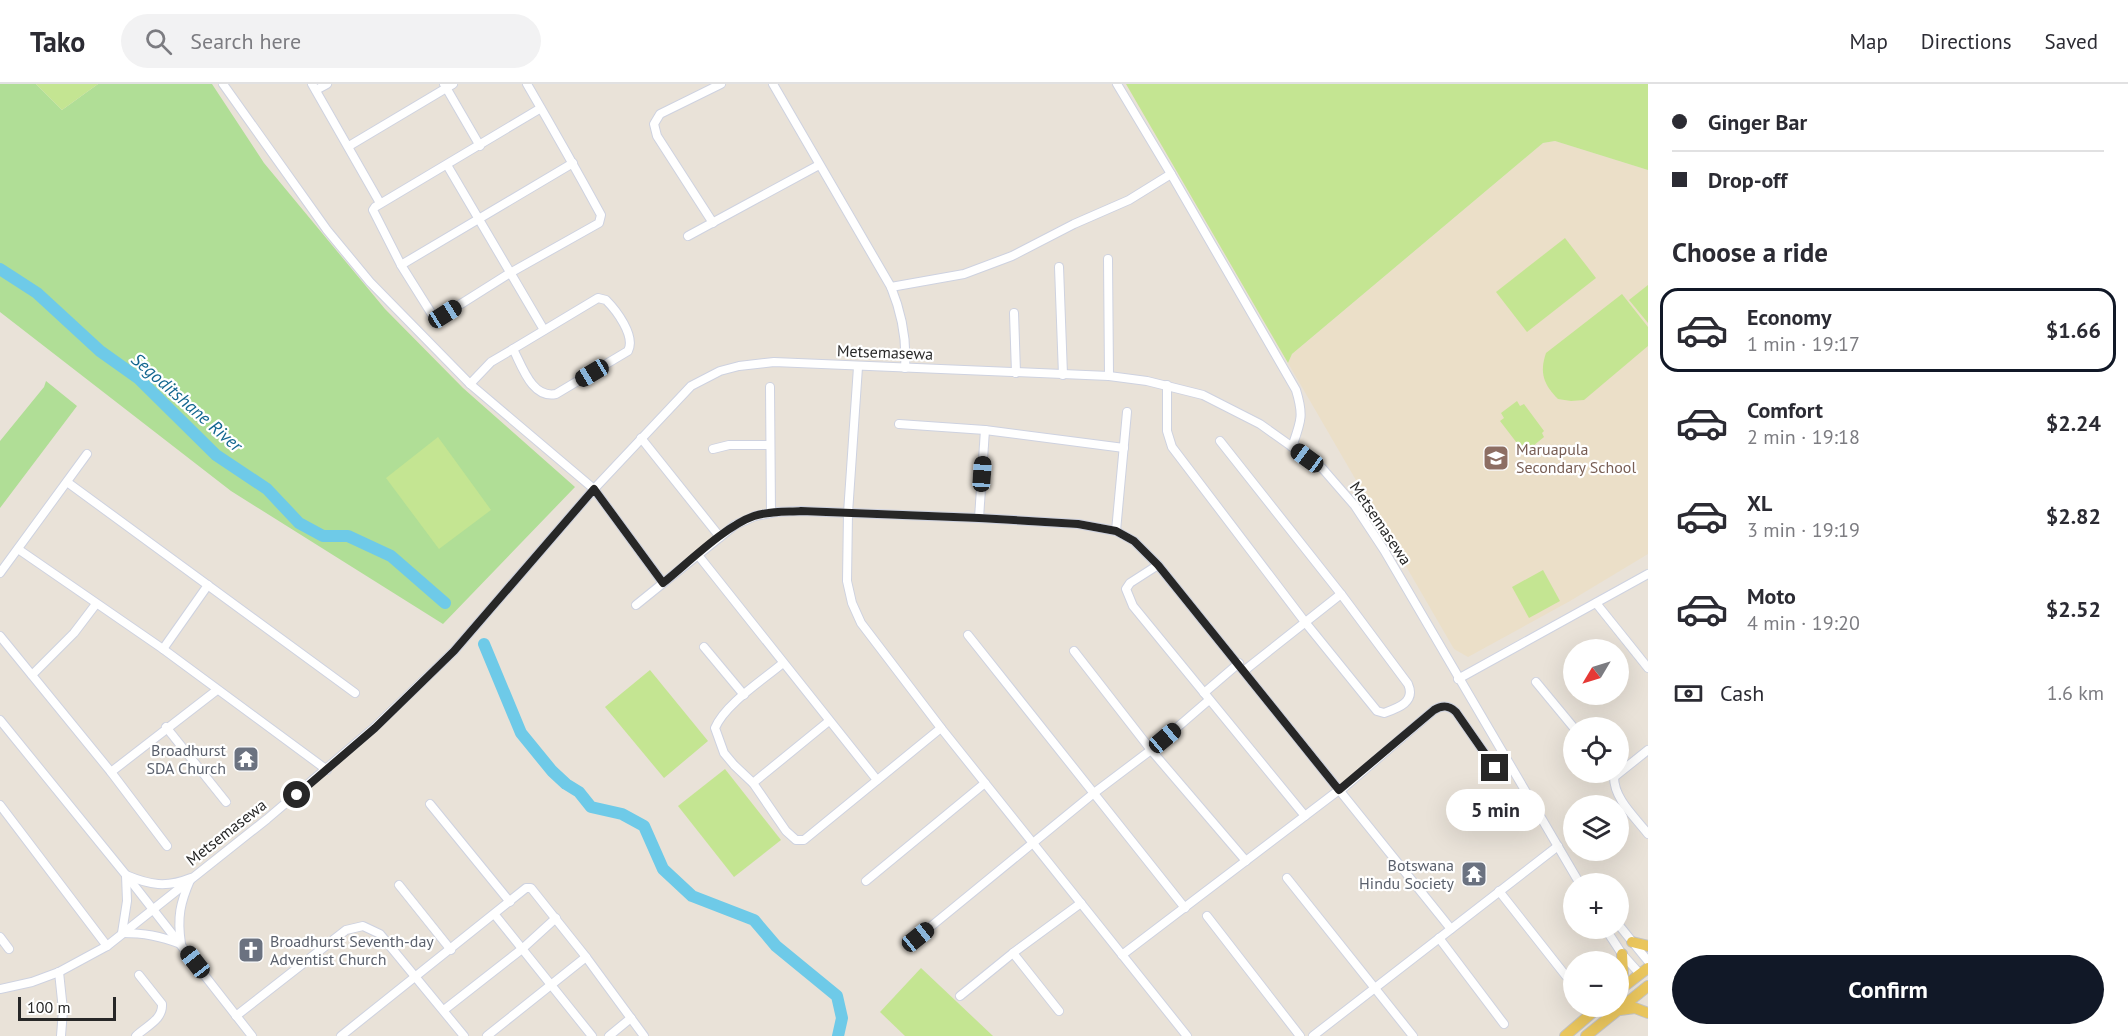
<!DOCTYPE html>
<meta charset="utf-8">
<style>
body{margin:0;font-family:"PT Sans",sans-serif;background:#f2f2f3;color:#2b2b33;height:100vh;display:flex;flex-direction:column;font-size:22px;white-space:nowrap}
*{box-sizing:border-box;margin:0}
p{font-size:20px;color:#7c7c81}
.icon{flex:none;width:33px;height:33px;fill:none;stroke:currentColor;stroke-width:2;stroke-linecap:round;stroke-linejoin:round}
.map{position:relative;flex:1;overflow:hidden}
.drawer{display:flex;flex-direction:column;background:#fff;width:480px}
.drawer>*{flex:none}
.banner{display:grid;align-content:center;height:132px;padding:0 24px;background:#fff}
.needle{width:39px;rotate:232deg}
.buttons{position:absolute;left:1563px;top:555px;display:grid;gap:12px}
.buttons a{display:grid;place-items:center;width:66px;height:66px;border-radius:50%;background:#fff;box-shadow:0 6px 24px #0002;font-size:30px}
.scale{position:absolute;left:18px;bottom:15px;width:98px;box-sizing:border-box;padding-left:6px;border:3px solid #272727;border-top:0;font-size:16px;line-height:21px;white-space:nowrap;color:#272727;-webkit-text-stroke:4px #fff;paint-order:stroke}
.end{position:absolute;width:27px;height:27px;margin:-14px;border:8px solid #272727;background:#fff;box-shadow:0 0 0 3px #fff}
.from{border-radius:50%}
.bubble{position:absolute;height:42px;border-radius:21px;background:#fff;box-shadow:0 6px 24px #0002;font-size:20px;font-weight:600;line-height:42px;text-align:center}
.car{position:absolute;width:18px;height:36px;margin:-18px -9px;border-radius:8px;box-shadow:0 0 4px 2px #0007;background:linear-gradient(#222 24%,#8ab4d8 0 40%,#222 0 76%,#8ab4d8 0 86%,#222 0)}
.banner b{display:flex;align-items:center;gap:21px;height:57px;font-size:22px}
.banner b+b{border-top:2px solid #e1e1e2}
.banner i{width:15px;height:15px;background:#2b2b33}
ul{padding:0;list-style:none}
li{display:flex;align-items:center;gap:18px;height:84px;margin:0 12px 9px;padding:0 12px;border:3px solid transparent;border-radius:18px}
li div{flex:1}
li b{display:block;font-size:22px}
li em{font-style:normal;font-weight:600}
li.selected{border-color:#111827}
li>.icon{width:54px;height:54px;stroke-width:1.5}
h2{padding:0 24px;font-size:27px;line-height:72px}
.pay{display:flex;align-items:center;gap:15px;height:66px;padding:0 24px;font-size:22px}
.pay p{margin-inline-start:auto}
.cta{display:flex;gap:12px;margin-top:auto;padding:12px 24px}
.cta a{flex:1;height:69px;border-radius:36px;background:#111827;color:#fff;font-size:24px;font-weight:600;line-height:69px;text-align:center}
header{display:flex;align-items:center;gap:36px;box-sizing:border-box;height:84px;padding:0 30px;background:#fff;border-bottom:2px solid #e1e1e2}
header strong{font-size:28px}
nav{display:flex;gap:33px;margin-inline-start:auto;font-size:21px}
.search{width:420px;height:54px;background:#f2f2f3;display:flex;align-items:center;gap:15px;box-sizing:border-box;padding:0 21px;border-radius:33px;color:#7c7c81;font-size:22px}
main{display:flex;flex:1;min-height:0}
.map>svg:first-child{display:block}
.education{fill:#ebdfc8}
.green{fill:#b0de96}
.pitch{fill:#c4e592}
.lines{fill:none;stroke-linecap:round;stroke-linejoin:round}
.river{stroke:#6ecae8;stroke-width:12}
.minor-casing{stroke:#ced2e0;stroke-width:10}
.major-casing{stroke:#c3c3c3;stroke-width:12}
.minor{stroke:#fff;stroke-width:8}
.major{stroke:#eac65d;stroke-width:10}
.route{stroke:#272727;stroke-width:8}
.labels{text-anchor:middle;dominant-baseline:central;stroke-width:4.5;stroke-linejoin:round;paint-order:stroke}
.street-label{font-size:16px;fill:#272727;stroke:#fff}
.education-label{font-size:16px;fill:#785e54;stroke:#fff;text-anchor:start}
.worship-label{font-size:16px;fill:#5b616d;stroke:#fff;text-anchor:end}
.water-label{font-size:18px;font-style:italic;fill:#12668f;stroke:#fff}
</style>
<header>
<strong>Tako</strong>
<div class="search"><svg class="icon" aria-label="search" viewBox="0 0 24 24"><circle cx="10" cy="10" r="6"/><path d="M15 15l6 6"/></svg>Search here</div>
<nav><a>Map</a><a>Directions</a><a>Saved</a></nav>
</header>
<main>
<div class="map">
<svg width="1648" height="952" viewBox="0 0 1648 952">
<rect width="100%" height="100%" fill="#e9e2d8"/>
<path class="education" d="M1555,57L1648,86V470L1570,517L1468,573L1454,565L1288,279L1292,270L1543,59Z"/>
<g class="green">
<path d="M0,0H36L62,26L98,0H212L264,79L385,225L463,304L575,403L443,540L231,407L0,228Z"/>
<path d="M46,297L77,322L0,424V357L44,303Z"/>
</g>
<g class="pitch">
<path d="M36,0H98L62,26Z"/>
<path d="M1126,0H1648V86L1555,57L1543,59L1292,270L1288,279Z"/>
<path d="M1565,154L1596,194L1527,248L1496,208Z"/>
<path d="M1648,201V239L1629,216Z"/>
<path d="M1622,210L1648,243V262L1584,316L1571,317L1558,315C1544,301 1539,289 1546,269Z"/>
<path d="M1517,317L1520,322L1524,320L1544,347L1542,349L1544,353L1528,366L1524,360L1520,363L1500,337L1504,334L1501,329Z"/>
<path d="M438,353L491,426L439,465L386,394Z"/>
<path d="M1543,486L1560,517L1529,534L1512,503Z"/>
<path d="M650,586L708,657L664,694L605,623Z"/>
<path d="M725,685L781,756L734,793L678,722Z"/>
<path d="M921,884L993,952H905L880,928Z"/>
</g>
<g class="lines">
<g class="river">
<path d="M0,185L37,209L100,267L138,294L216,371L267,405L299,439L323,452H348L391,472L445,519"/>
<path d="M484,560L521,649L552,687L566,700L579,708L591,723L622,730L644,742L663,785L692,812L754,836L776,862L837,912L842,934L838,952"/>
</g>
<g class="minor-casing">
<g id="minor">
<path d="M223,0L327,146L370,198L470,300L594,405L663,499"/>
<path d="M312,0L380,119"/>
<path d="M444,0L480,62"/>
<path d="M527,0C552,43 577,87 601,131L599,139L510,189L445,230L438,233L433,232L401,181L373,126L375,123L541,24"/>
<path d="M773,0L891,203C902,230 907,256 905,284"/>
<path d="M1117,0L1171,90L1296,306C1304,332 1301,337 1292,363"/>
<path d="M316,6L327,0"/>
<path d="M349,62L453,0"/>
<path d="M447,81L544,246"/>
<path d="M713,139L657,52L654,40L660,30L721,0"/>
<path d="M688,152L819,81"/>
<path d="M1108,175L1109,292"/>
<path d="M401,181L573,79"/>
<path d="M1059,183L1063,291"/>
<path d="M891,203L964,190L1012,172L1074,140L1129,116L1171,90"/>
<path d="M598,214L606,216C616,226 636,252 628,267L556,310C532,315 522,282 513,265Z"/>
<path d="M1014,229L1016,289"/>
<path d="M858,283L848,429L847,497L852,519L861,539L941,644L1187,952"/>
<path d="M470,300L491,278L513,265"/>
<path d="M1167,301V347L1172,363L1305,538L1377,627L1384,629C1398,624 1416,618 1408,600L1341,510L1220,357"/>
<path d="M770,303L771,429"/>
<path d="M899,340L985,346L1124,364"/>
<path d="M641,354L720,453"/>
<path d="M713,365L729,361H770"/>
<path d="M67,398L355,609"/>
<path d="M979,434L985,346"/>
<path d="M1116,447L1127,328"/>
<path d="M18,465L163,565L327,686"/>
<path d="M698,471L877,696"/>
<path d="M1158,481L1130,499L1126,505L1133,522L1305,732"/>
<path d="M0,489L87,370"/>
<path d="M1596,519L1648,584"/>
<path d="M636,521L735,441L755,432L776,428L801,427L979,434L1078,440L1116,447L1134,457L1158,481L1451,845"/>
<path d="M968,551L1185,824"/>
<path d="M0,552L111,688L167,762"/>
<path d="M704,563L744,611"/>
<path d="M163,565L208,501"/>
<path d="M1074,567L1151,666L1246,777"/>
<path d="M783,579C763,596 725,620 715,644L724,669L734,681L753,699L786,747L796,756H804L941,644"/>
<path d="M1245,586L1341,510"/>
<path d="M32,591L74,549L96,520"/>
<path d="M1458,595L1648,490"/>
<path d="M1536,598L1574,644"/>
<path d="M1204,609L1239,579"/>
<path d="M0,636L126,791L252,952"/>
<path d="M166,643L226,718"/>
<path d="M111,688L217,606"/>
<path d="M1614,693C1614,715 1635,733 1648,750"/>
<path d="M1614,693L1648,666"/>
<path d="M753,699L829,637"/>
<path d="M1341,706L1434,626C1442,621 1449,621 1456,628L1495,684L1505,674"/>
<path d="M430,720L510,818"/>
<path d="M0,721L107,862"/>
<path d="M126,791C150,801 166,804 191,794C180,819 177,833 181,860C160,852 144,849 122,849L127,817Z"/>
<path d="M1287,794L1413,952"/>
<path d="M866,797L985,699"/>
<path d="M399,801L451,866"/>
<path d="M1499,807L1566,892"/>
<path d="M495,831L592,952"/>
<path d="M1207,832L1300,952"/>
<path d="M1618,840L1648,877"/>
<path d="M1605,844L1622,870L1640,890"/>
<path d="M0,853L9,865"/>
<path d="M918,853L1094,709L1151,666L1209,616"/>
<path d="M1439,854L1504,940"/>
<path d="M1013,869L1059,927"/>
<path d="M1122,871L1339,706"/>
<path d="M59,888L63,926L61,952"/>
<path d="M0,905L32,898L59,888L107,862L267,735L375,643L454,567L594,405L691,302L720,287L739,282L774,278L1109,292L1147,297L1203,311L1260,340L1322,384L1355,422L1384,466L1580,800"/>
<path d="M960,912L1013,869L1081,819"/>
<path d="M444,926L522,865L556,834"/>
<path d="M236,932L346,846L363,842L380,850L464,952"/>
<path d="M136,952C146,942 163,936 162,920L139,891"/>
<path d="M341,952L526,804H531L586,873L644,952"/>
<path d="M487,952L586,873"/>
<path d="M609,952L631,934"/>
<path d="M1313,952L1558,762"/>
</g>
</g>
<g class="major-casing">
<g id="major">
<path d="M1632,858L1648,862"/>
<path d="M1620,905L1623,890L1622,870"/>
<path d="M1618,907L1648,884"/>
<path d="M1620,926L1635,924L1648,929"/>
<path d="M1565,952L1600,922"/>
<path d="M1586,952L1648,902"/>
</g>
</g>
<use href="#minor" class="minor"/>
<use href="#major" class="major"/>
</g>
<g class="lines">
<path class="route" d="M297,711L375,644L454,567L594,405L663,499C688,479 725,442 754,432C769,427 786,428 801,427L979,434L1078,440L1116,447L1134,457L1158,481L1339,706L1434,626C1442,621 1449,621 1456,628L1495,684"/>
</g>
<defs>
<g id="school-square" transform="scale(1.35)"><rect x="-9" y="-9" width="18" height="18" rx="4" fill="#8d6e63" stroke="#fff"/><path d="M0-5L7-2L0 1L-7-2ZM-4 1L0 2.5L4 1V4Q0 6-4 4Z" fill="#fff"/></g>
<g id="temple-square" transform="scale(1.35)"><rect x="-9" y="-9" width="18" height="18" rx="4" fill="#6b7280" stroke="#fff"/><path d="M0-6L5-2H3V0L6.5 2.5H4V6H1.5V3h-3V6H-4V2.5H-6.5L-3 0V-2H-5Z" fill="#fff"/></g>
<g id="church-square" transform="scale(1.35)"><rect x="-9" y="-9" width="18" height="18" rx="4" fill="#6b7280" stroke="#fff"/><path d="M-1.2-6h2.4v3.5h3.3v2.4h-3.3V6h-2.4V-.1h-3.3v-2.4h3.3Z" fill="#fff"/></g>
</defs>
<g fill-rule="evenodd">
<use href="#school-square" x="1496" y="374"/>
<use href="#temple-square" x="246" y="675"/>
<use href="#temple-square" x="1474" y="790"/>
<use href="#church-square" x="251" y="866"/>
</g>
<g class="labels">
<g class="street-label">
<text transform="translate(885 268) rotate(2)">Metsemasewa</text>
<text transform="translate(1381 439) rotate(56)">Metsemasewa</text>
<text transform="translate(226 748) rotate(-38)">Metsemasewa</text>
</g>
<g class="education-label">
<text x="1516" y="365">Maruapula<tspan x="1516" dy="18">Secondary School</tspan></text>
</g>
<g class="worship-label">
<text x="226" y="666">Broadhurst<tspan x="226" dy="18">SDA Church</tspan></text>
<text x="1454" y="781">Botswana<tspan x="1454" dy="18">Hindu Society</tspan></text>
<text x="270" y="857" text-anchor="start">Broadhurst Seventh-day<tspan x="270" dy="18">Adventist Church</tspan></text>
</g>
<g class="water-label">
<text transform="translate(187 318) rotate(41)">Segoditshane River</text>
</g>
</g>
</svg>
<div class="buttons">
<a><svg class="needle" viewBox="-14 -14 28 28"><path d="M0-13l5 13h-10z" fill="#e53935"/><path d="M0 13l5-13h-10z" fill="#7c7c81"/></svg></a>
<a><svg class="icon" aria-label="locate" viewBox="0 0 24 24"><circle cx="12" cy="12" r="6"/><path d="M12 2v4M12 18v4M2 12h4M18 12h4"/></svg></a>
<a><svg class="icon" aria-label="layers" viewBox="0 0 24 24"><path d="M12 4l9 5-9 5-9-5zM3 14l9 5 9-5"/></svg></a>
<a>+</a>
<a>−</a>
</div>
<div class="scale">100 m</div>
<i class="end from" style="left:297px;top:711px"></i>
<i class="end" style="left:1495px;top:684px"></i>
<div class="bubble" style="left:1446px;top:705px;width:99px">5 min</div>
<i class="car" style="left:445px;top:230px;rotate:58deg"></i>
<i class="car" style="left:592px;top:289px;rotate:239deg"></i>
<i class="car" style="left:1307px;top:374px;rotate:306deg"></i>
<i class="car" style="left:982px;top:390px;rotate:4deg"></i>
<i class="car" style="left:1165px;top:654px;rotate:50deg"></i>
<i class="car" style="left:918px;top:853px;rotate:51deg"></i>
<i class="car" style="left:195px;top:878px;rotate:322deg"></i>
</div>
<section class="drawer">
<div class="banner">
<b><i class="from"></i>Ginger Bar</b>
<b><i></i>Drop-off</b>
</div>
<h2>Choose a ride</h2>
<ul>
<li class="selected"><svg class="icon" aria-label="car" viewBox="0 0 24 24"><path d="M5 17H2v-5l4-1 3-4h7l3 4 3 1v5h-3M9 17h6M6 11h13"/><circle cx="7" cy="17" r="2"/><circle cx="17" cy="17" r="2"/></svg><div><b>Economy</b><p>1 min · 19:17</p></div><em>$1.66</em></li>
<li><svg class="icon" aria-label="car" viewBox="0 0 24 24"><path d="M5 17H2v-5l4-1 3-4h7l3 4 3 1v5h-3M9 17h6M6 11h13"/><circle cx="7" cy="17" r="2"/><circle cx="17" cy="17" r="2"/></svg><div><b>Comfort</b><p>2 min · 19:18</p></div><em>$2.24</em></li>
<li><svg class="icon" aria-label="car" viewBox="0 0 24 24"><path d="M5 17H2v-5l4-1 3-4h7l3 4 3 1v5h-3M9 17h6M6 11h13"/><circle cx="7" cy="17" r="2"/><circle cx="17" cy="17" r="2"/></svg><div><b>XL</b><p>3 min · 19:19</p></div><em>$2.82</em></li>
<li><svg class="icon" aria-label="car" viewBox="0 0 24 24"><path d="M5 17H2v-5l4-1 3-4h7l3 4 3 1v5h-3M9 17h6M6 11h13"/><circle cx="7" cy="17" r="2"/><circle cx="17" cy="17" r="2"/></svg><div><b>Moto</b><p>4 min · 19:20</p></div><em>$2.52</em></li>
</ul>
<div class="pay"><svg class="icon" aria-label="cash" viewBox="0 0 24 24"><path d="M3 7h18v10H3z"/><circle cx="12" cy="12" r="2"/></svg>Cash<p>1.6 km</p></div>
<div class="cta"><a>Confirm</a></div>
</section>
</main>
